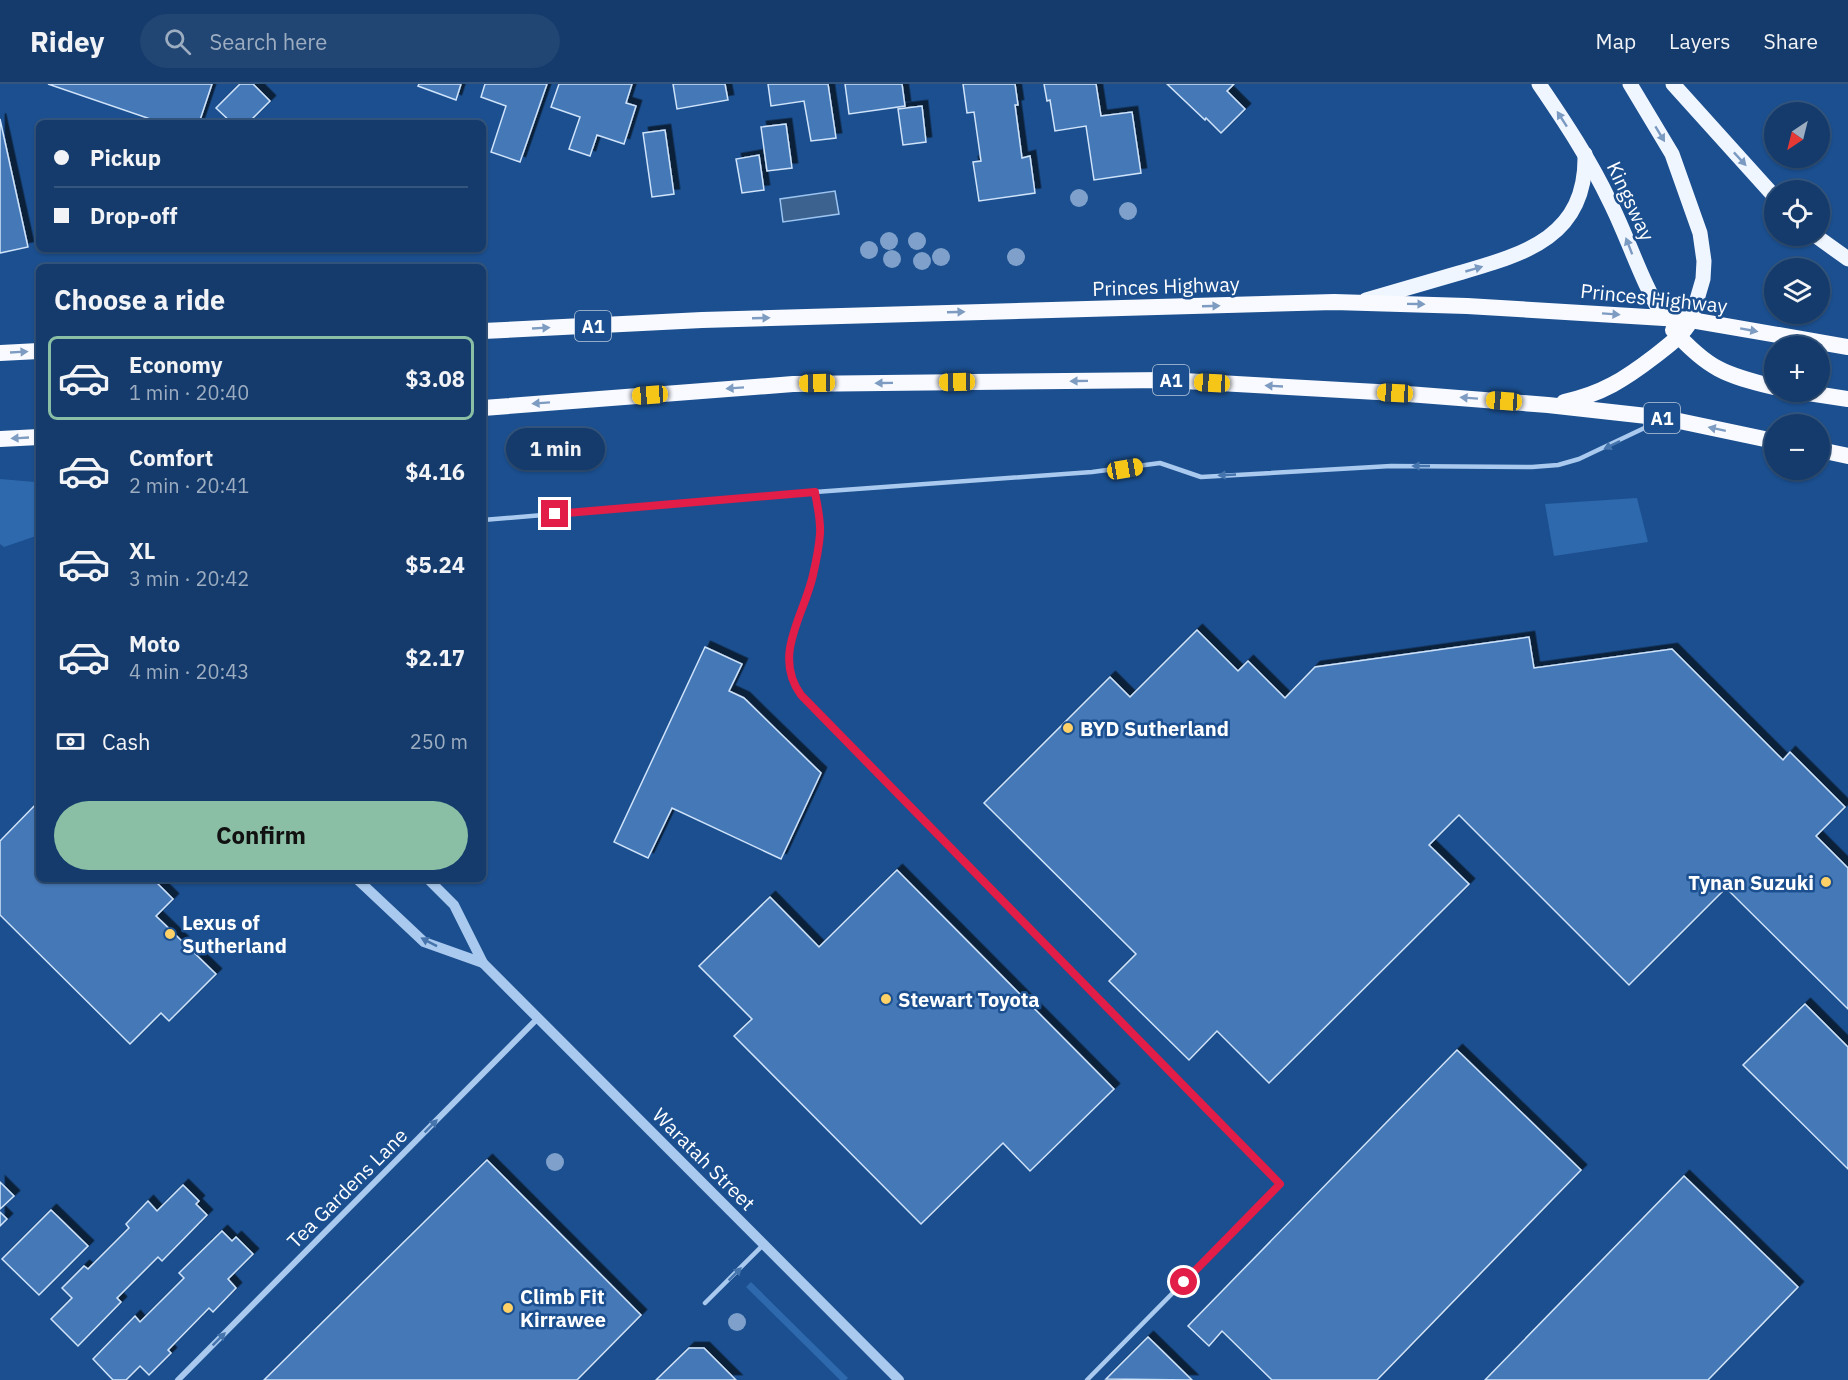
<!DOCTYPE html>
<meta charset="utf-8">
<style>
body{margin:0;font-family:"IBM Plex Sans",sans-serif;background:#214673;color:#f1f3f6;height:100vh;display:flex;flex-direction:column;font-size:22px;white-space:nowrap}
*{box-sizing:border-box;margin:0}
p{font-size:20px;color:#9dadc1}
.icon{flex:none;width:33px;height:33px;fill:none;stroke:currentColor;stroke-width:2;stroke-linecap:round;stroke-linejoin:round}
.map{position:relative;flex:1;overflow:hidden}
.sheet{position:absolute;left:36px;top:180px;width:450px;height:618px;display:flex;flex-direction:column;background:#143b6b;border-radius:9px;box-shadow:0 2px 4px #0004,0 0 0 2px #33557e}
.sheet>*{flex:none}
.hud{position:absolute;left:36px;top:36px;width:450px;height:132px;border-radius:9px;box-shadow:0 2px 4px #0004,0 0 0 2px #33557e;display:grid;align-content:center;height:132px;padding:0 18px;background:#143b6b}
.needle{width:39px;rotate:215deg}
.controls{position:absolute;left:1764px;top:18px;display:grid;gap:12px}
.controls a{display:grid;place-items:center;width:66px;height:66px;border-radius:50%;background:#143b6b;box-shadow:0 2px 4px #0004,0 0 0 2px #33557e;font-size:30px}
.end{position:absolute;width:27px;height:27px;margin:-14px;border:8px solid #e11d48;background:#fff;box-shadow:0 0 0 3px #fff}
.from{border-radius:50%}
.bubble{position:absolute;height:42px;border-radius:21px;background:#143b6b;box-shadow:0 2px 4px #0004,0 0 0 2px #33557e;font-size:20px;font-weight:700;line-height:42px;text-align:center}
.car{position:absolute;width:18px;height:36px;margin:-18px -9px;border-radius:8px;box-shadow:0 0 4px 2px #0007;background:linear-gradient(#f5c518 24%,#345 0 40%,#f5c518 0 76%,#345 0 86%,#f5c518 0)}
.hud b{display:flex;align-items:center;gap:21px;height:57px;font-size:22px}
.hud b+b{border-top:2px solid #33557e}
.hud i{width:15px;height:15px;background:#f1f3f6}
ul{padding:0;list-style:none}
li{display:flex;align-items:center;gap:18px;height:84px;margin:0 12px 9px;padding:0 6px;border:3px solid transparent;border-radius:9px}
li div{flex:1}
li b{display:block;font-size:22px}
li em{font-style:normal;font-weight:700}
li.on{border-color:#8abfa5}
li>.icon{width:54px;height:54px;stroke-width:1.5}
h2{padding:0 18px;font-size:27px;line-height:72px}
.pay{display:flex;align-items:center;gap:15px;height:66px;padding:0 18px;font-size:22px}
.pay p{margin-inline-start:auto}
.action{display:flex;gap:12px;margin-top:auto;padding:12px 18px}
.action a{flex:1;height:69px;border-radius:36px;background:#8abfa5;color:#111;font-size:24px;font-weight:700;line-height:69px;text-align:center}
header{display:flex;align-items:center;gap:36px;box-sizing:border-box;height:84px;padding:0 30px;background:#143b6b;border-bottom:2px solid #33557e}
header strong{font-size:28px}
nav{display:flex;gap:33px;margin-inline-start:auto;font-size:21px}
.search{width:420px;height:54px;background:#214673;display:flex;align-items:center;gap:15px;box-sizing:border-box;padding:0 21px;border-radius:33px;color:#9dadc1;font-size:22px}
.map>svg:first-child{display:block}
.green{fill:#2e69ad}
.water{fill:#3c6290;stroke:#9cc4f0;stroke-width:1.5}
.building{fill:#4478b7;stroke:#cfe3fa;stroke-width:1.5;filter:url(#shadow)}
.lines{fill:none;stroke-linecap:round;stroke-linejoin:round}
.service{stroke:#a9c9ee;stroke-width:4.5}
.minor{stroke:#a9c9ee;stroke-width:6}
.tertiary{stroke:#a9c9ee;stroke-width:10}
.primary{stroke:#f0f6ff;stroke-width:15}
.trunk{stroke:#f8faff;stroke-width:16}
.tree{fill:#7ea0ca}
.oneway{fill:#7b9ac1}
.oneway2{fill:#7e9cc1}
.oneway3{fill:#4674ac}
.route{stroke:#e11d48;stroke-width:8}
.poi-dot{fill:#ffd166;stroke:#1b4f8f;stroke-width:2}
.labels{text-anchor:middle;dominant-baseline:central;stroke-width:5;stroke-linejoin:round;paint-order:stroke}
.shield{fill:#1b4f8f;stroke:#bbcadd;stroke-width:1.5}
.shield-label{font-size:18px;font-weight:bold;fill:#fff}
.street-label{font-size:20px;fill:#fff;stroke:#1b4f8f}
.poi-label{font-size:20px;font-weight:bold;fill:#fff;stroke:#1b4f8f;text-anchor:start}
</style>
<header>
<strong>Ridey</strong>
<div class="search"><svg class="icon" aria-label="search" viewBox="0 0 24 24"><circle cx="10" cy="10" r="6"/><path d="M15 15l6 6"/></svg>Search here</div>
<nav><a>Map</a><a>Layers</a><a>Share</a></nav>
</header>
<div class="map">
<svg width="1848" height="1296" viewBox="0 0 1848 1296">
<defs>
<filter id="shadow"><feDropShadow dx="5.5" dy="-5.5" stdDeviation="0" flood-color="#0009"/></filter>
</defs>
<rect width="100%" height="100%" fill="#1b4f8f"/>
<g class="green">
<path d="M0,395L35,398L39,401V451L4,463L0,460Z"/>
<path d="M1637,414L1648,458L1554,472L1545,420Z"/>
<path d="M751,1198L848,1294L846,1296H840L746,1203Z"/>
</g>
<path class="water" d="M835,107L839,130L783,138L780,115Z"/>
<g class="building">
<path d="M48,0H212L199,39H162Z"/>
<path d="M240,0H253L270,17L248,39H232L216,24Z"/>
<path d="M419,0H461L456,16L418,2Z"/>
<path d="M485,0H547L520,78L491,68L506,22L481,13Z"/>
<path d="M559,0H632L626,19L636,22L624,60L597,51L590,72L569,65L580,33L551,23Z"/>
<path d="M673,0H725L728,16L677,25Z"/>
<path d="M768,0H828L836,54L811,57L804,17L771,22Z"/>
<path d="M845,0H902L905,22L849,30Z"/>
<path d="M963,0H1015L1018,21H1015L1022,74L1030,72L1035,109L979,117L973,78L981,77L974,28L967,29Z"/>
<path d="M1044,0H1096L1101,32L1132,28L1141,89L1094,96L1086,42L1055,47L1050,16L1047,17Z"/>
<path d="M1167,0H1234L1227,7L1245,25L1221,49L1206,34L1205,36Z"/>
<path d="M922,22L926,58L903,61L898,25Z"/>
<path d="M0,35L28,163L0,169Z"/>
<path d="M786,40L792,84L767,87L761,43Z"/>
<path d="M665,46L674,110L652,113L643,49Z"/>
<path d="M759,71L764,106L742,109L736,75Z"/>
<path d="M1197,546L1238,587L1248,577L1285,614L1315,583L1529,553L1534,584L1672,565L1783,676L1790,668L1845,723L1816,752L1848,784V925L1726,804L1629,901L1459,731L1429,761L1469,800L1269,999L1217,947L1189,976L1109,897L1136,870L984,719L1110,593L1130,613Z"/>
<path d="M705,563L742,580L729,607L744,614L821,689L781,775L672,724L648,774L614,758Z"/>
<path d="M39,717V795H153L173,815L156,832L216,890L169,937L161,929L130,960L0,831V757Z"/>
<path d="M897,786L1114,1005L1030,1087L1003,1059L921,1140L734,952L752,935L699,882L770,813L819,863Z"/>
<path d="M1805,920L1848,963V1085L1743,981Z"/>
<path d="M1457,966L1581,1086L1377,1296H1272L1222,1247L1209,1262L1188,1242Z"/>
<path d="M487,1076L641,1231L577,1296H264Z"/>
<path d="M1684,1092L1798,1203L1708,1296H1485Z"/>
<path d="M0,1098L14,1112L0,1125Z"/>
<path d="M183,1101L199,1117L196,1120L207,1131L162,1177L158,1173L117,1214L121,1218L78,1262L51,1235L72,1214L62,1204L84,1182L88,1185L129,1144L126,1140L148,1117L157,1127Z"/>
<path d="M51,1126L88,1162L39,1211L2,1175Z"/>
<path d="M0,1128L7,1135L0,1142Z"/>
<path d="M222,1147L232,1157L236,1153L253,1170L228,1195L236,1204L213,1228L209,1224L168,1266L171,1269L149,1291L140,1282L126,1296H113L93,1275L135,1232L140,1238L184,1194L179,1189Z"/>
<path d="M1148,1253L1192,1296L1106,1295Z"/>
<path d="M689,1264H704L736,1296H656Z"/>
</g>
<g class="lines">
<g class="service">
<path d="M815,408C817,421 821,436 820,450C819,463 816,478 813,491C803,532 772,571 801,611L1280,1100L1087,1296"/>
<path d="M483,436L815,408L1092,388L1160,379L1201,393L1391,382L1532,383L1558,381L1579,375L1657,338"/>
<path d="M705,1219L764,1160"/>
</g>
<path class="minor" d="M178,1296L538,934"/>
<g class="tertiary">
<path d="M357,795L424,858L483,879"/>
<path d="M428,795L454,821L483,879L899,1296"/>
</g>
<g class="primary">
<path d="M1539,0C1565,38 1590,76 1610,118C1629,156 1641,197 1664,234"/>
<path d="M1630,0L1672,70L1700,149L1704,177L1703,195L1691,236"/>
<path d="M1673,0L1774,112"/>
<path d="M1816,152L1848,175"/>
<path d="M1366,216C1397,207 1428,198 1459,189C1525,170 1587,153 1585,70"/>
</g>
<g class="trunk">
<path d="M1673,246C1708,285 1725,291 1774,303"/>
<path d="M483,247L702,236L1334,218L1467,222L1664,234L1691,236L1848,263"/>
<path d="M0,269L39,267"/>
<path d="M1802,308L1848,315"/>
<path d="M1564,318C1602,310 1625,295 1655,272C1669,261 1682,252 1691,236"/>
<path d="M483,324L793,300L1166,296L1395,309L1548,321L1665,334L1774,357"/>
<path d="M0,355L39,353"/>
<path d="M1820,366L1848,372"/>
</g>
</g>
<g class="tree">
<circle cx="1079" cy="114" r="9"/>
<circle cx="1128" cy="127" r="9"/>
<circle cx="889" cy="157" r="9"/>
<circle cx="917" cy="157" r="9"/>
<circle cx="869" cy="166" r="9"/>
<circle cx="941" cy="173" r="9"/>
<circle cx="1016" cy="173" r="9"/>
<circle cx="892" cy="175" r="9"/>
<circle cx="922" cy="177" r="9"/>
<circle cx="555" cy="1078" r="9"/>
<circle cx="737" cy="1238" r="9"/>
</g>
<defs><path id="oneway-solid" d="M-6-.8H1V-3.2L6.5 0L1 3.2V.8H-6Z" transform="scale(1.5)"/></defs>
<g class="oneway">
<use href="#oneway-solid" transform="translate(1562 35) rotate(-123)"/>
<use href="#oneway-solid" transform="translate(1660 50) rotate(59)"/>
<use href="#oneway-solid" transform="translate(1740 75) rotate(47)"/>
<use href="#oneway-solid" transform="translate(1629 162) rotate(-111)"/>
<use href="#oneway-solid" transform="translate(1474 185) rotate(-16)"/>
</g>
<g class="oneway2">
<use href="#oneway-solid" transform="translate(1416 220) rotate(1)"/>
<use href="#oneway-solid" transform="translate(1211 222) rotate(-2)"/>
<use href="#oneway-solid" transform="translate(956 228) rotate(-2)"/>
<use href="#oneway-solid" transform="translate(1611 230) rotate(4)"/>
<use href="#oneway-solid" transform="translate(761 234) rotate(-2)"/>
<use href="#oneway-solid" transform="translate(541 244) rotate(-3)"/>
<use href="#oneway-solid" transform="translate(1749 246) rotate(10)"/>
<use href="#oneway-solid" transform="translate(19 268) rotate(-3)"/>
<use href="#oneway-solid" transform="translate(1079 297) rotate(179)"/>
<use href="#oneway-solid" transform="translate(884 299) rotate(179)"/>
<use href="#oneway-solid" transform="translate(1274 302) rotate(-177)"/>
<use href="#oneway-solid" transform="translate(735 304) rotate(176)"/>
<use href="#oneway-solid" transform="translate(1469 314) rotate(-176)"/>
<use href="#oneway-solid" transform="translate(541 319) rotate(176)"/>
<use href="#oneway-solid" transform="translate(1717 345) rotate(-168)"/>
<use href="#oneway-solid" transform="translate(20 354) rotate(177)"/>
</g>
<g class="oneway3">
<use href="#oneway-solid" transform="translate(1612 361) rotate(154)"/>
<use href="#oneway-solid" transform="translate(1421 382) rotate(-180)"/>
<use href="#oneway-solid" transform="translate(1227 391) rotate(177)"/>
<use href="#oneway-solid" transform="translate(429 858) rotate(-153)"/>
<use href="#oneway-solid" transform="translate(431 1042) rotate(-45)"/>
<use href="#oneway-solid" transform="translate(735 1190) rotate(-45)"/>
<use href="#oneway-solid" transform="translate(219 1255) rotate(-45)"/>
</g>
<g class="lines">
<path class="route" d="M555,430L815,408C817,421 821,436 820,450C819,463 816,478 813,491C804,532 772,571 801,611L1280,1100L1184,1198"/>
</g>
<g class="poi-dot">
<circle cx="1068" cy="644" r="6"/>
<circle cx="1826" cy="798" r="6"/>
<circle cx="170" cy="850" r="6"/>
<circle cx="886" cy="915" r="6"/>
<circle cx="508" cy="1224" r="6"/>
</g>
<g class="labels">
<g class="shield">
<rect x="575" y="227" width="36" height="30" rx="4.5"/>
<rect x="1153" y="281" width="36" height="30" rx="4.5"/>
<rect x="1644" y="319" width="36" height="30" rx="4.5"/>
</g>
<g class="shield-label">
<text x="593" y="242">A1</text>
<text x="1171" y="296">A1</text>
<text x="1662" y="334">A1</text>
</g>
<g class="street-label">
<text transform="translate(1631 117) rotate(65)">Kingsway</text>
<text transform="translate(1166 202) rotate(-2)">Princes Highway</text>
<text transform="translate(1654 214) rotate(6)">Princes Highway</text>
<text transform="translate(704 1075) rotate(45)">Waratah Street</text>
<text transform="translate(347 1104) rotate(-45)">Tea Gardens Lane</text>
</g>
<g class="poi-label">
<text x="1080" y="644">BYD Sutherland</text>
<text x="1814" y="798" text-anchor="end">Tynan Suzuki</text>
<text x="182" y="838">Lexus of<tspan x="182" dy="23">Sutherland</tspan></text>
<text x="898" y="915">Stewart Toyota</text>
<text x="520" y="1212">Climb Fit<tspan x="520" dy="23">Kirrawee</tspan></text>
</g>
</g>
</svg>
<div class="controls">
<a><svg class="needle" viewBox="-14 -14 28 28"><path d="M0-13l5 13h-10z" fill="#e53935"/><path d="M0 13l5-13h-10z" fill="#9dadc1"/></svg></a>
<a><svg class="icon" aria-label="locate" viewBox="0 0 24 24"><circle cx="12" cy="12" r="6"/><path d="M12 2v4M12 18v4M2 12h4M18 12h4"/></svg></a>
<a><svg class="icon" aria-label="layers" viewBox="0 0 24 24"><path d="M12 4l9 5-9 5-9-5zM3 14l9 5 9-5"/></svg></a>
<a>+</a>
<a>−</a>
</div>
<i class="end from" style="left:1184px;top:1198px"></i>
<i class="end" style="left:555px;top:430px"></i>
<div class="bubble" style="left:506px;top:344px;width:99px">1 min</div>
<i class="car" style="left:957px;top:298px;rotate:269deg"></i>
<i class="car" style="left:817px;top:299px;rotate:269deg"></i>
<i class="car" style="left:1212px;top:299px;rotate:273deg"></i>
<i class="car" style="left:1395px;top:309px;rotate:273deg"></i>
<i class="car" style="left:650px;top:311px;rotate:266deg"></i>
<i class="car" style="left:1504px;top:317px;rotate:274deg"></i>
<i class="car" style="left:1125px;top:385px;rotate:80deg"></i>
<div class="hud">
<b><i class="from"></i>Pickup</b>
<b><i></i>Drop-off</b>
</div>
<section class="sheet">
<h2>Choose a ride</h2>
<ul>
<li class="on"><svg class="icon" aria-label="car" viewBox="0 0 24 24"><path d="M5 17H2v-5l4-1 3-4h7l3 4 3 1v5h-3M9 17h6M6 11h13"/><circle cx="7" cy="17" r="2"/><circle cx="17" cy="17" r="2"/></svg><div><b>Economy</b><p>1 min · 20:40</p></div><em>$3.08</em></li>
<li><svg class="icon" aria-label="car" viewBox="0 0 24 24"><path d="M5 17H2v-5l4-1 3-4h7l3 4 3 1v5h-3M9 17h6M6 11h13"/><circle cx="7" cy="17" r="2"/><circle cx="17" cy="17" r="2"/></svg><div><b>Comfort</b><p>2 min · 20:41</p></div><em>$4.16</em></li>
<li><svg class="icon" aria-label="car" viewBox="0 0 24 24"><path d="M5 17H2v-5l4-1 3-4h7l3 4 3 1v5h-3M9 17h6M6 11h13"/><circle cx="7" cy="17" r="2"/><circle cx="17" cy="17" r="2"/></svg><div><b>XL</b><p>3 min · 20:42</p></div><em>$5.24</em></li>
<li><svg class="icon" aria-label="car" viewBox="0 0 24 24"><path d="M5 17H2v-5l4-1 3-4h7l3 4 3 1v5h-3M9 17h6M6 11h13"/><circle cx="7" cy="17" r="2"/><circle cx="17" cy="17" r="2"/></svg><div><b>Moto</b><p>4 min · 20:43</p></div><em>$2.17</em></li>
</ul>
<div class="pay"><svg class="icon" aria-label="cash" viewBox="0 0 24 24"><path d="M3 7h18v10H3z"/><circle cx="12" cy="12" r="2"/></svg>Cash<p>250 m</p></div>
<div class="action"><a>Confirm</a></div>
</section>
</div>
